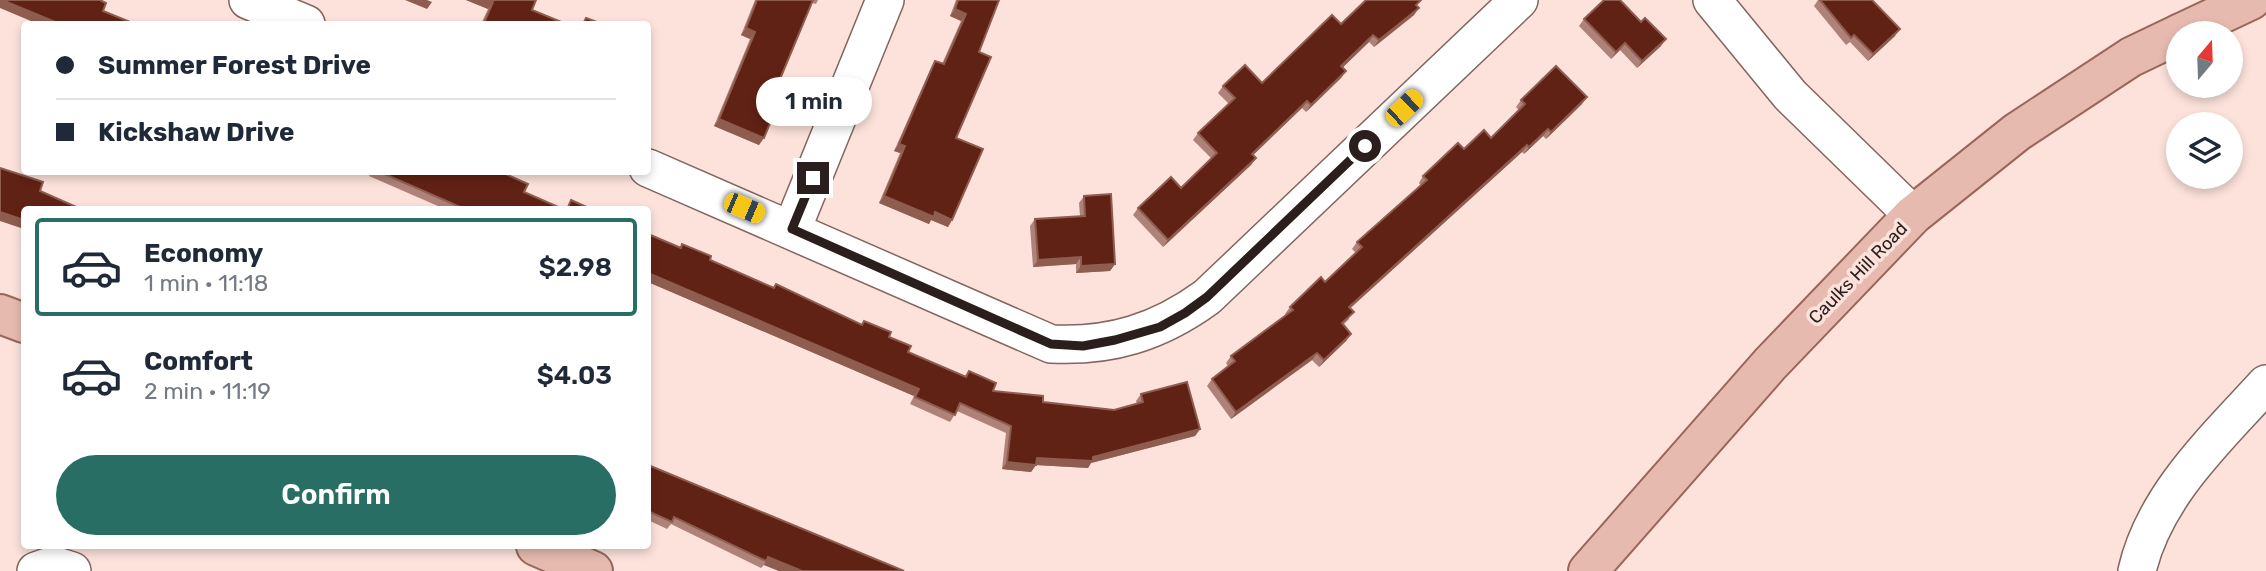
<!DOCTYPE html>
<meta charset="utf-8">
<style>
body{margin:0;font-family:Rubik,sans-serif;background:#f2f2f3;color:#1f2937;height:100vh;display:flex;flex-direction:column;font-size:26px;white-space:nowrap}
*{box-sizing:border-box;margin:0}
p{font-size:23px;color:#747a83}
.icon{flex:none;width:38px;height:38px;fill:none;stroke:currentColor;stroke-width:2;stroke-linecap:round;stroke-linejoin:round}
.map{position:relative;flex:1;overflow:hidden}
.panel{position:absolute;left:21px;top:206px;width:630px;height:343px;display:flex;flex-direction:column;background:#fff;border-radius:7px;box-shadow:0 4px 10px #0003}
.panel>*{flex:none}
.guide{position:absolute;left:21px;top:21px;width:630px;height:154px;border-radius:7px;box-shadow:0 4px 10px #0003;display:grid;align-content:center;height:154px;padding:0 35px;background:#fff}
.needle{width:46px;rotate:19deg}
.tools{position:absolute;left:2166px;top:21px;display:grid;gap:14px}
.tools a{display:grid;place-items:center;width:77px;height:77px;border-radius:50%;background:#fff;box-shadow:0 4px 10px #0003;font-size:35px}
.end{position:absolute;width:32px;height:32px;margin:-16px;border:9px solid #2a1f1c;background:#fff;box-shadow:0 0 0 4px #fff}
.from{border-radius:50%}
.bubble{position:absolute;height:49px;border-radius:24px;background:#fff;box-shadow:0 4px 10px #0003;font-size:23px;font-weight:600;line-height:49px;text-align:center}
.car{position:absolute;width:21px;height:42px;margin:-21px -10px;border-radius:9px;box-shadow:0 0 5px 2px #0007;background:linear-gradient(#f5c518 24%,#345 0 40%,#f5c518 0 76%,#345 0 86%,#f5c518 0)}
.guide b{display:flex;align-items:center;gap:24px;height:66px;font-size:26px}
.guide b+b{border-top:2px solid #e0e1e3}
.guide i{width:18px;height:18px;background:#1f2937}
ul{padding:12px 0 0;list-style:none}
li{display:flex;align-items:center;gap:21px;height:98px;margin:0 14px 10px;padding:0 21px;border:4px solid transparent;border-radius:7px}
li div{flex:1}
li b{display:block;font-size:26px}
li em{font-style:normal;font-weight:600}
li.active{border-color:#286e64}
li>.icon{width:63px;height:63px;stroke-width:1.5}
.cta{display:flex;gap:14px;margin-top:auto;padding:14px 35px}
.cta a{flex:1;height:80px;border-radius:42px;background:#286e64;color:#fff;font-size:28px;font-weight:600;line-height:80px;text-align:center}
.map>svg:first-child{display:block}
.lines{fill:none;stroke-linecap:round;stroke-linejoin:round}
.minor-casing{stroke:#82655e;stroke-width:40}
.major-casing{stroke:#9a6659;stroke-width:42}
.minor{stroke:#fff;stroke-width:37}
.major{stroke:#e6baaf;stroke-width:38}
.wall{fill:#ae8278}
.shaded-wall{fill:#8f5c50}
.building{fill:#602214;stroke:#8f5c50;stroke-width:2}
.route{stroke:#2a1f1c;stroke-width:9}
.labels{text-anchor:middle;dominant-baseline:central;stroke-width:7;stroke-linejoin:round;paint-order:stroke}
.street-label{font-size:18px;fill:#2a1f1c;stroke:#fce2db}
</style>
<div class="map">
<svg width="2266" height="571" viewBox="0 0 2266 571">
<rect width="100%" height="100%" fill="#fce2db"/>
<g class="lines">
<g class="minor-casing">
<g id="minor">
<path d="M248,0L306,24"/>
<path d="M1712,0L1790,95L1913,215"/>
<path d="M648,168L1051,344C1111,347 1159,332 1207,297L1519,0"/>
<path d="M792,229L885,0"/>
<path d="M36,571L53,565L72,571"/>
<path d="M2137,571C2154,496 2216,439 2266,384"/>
</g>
</g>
<g class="major-casing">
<g id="major">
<path d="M2181,33L2251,0"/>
<path d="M0,314L24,323"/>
<path d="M536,546L593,571"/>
<path d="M1588,571L1770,364L1913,215L2017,132L2131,57L2179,34"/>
</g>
</g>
<use href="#minor" class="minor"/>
<use href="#major" class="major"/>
</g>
<g class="wall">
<path d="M466,0H536L532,10L566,24H481L488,9Z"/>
<path d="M755,0H818L816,4L812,3L775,91L759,145L714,126L750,39L741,35Z"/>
<path d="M956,0H999L979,52L956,138L952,220L948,227L931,220L929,224L879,203L900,153L894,151L931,68L935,61L942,64L961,21L950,16Z"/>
<path d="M1818,0H1872L1895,36L1868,61L1850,42L1846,45L1814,6Z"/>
<path d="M1418,6L1414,15L1374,47L1369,42L1342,68L1346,71L1341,78L1306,112L1302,108L1253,155L1256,158L1251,165L1163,247L1133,215L1138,208L1181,188L1211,158L1193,140L1198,133L1229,104L1218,93L1223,86L1262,83L1341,24Z"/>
<path d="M1584,19L1661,46L1637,68L1620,50L1611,59L1579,26Z"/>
<path d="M1521,100L1582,104L1546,139L1543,136L1524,154L1522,152L1350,308L1349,319L1343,325L1351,334L1346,341L1319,367L1312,360L1231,419L1207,386L1212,379L1228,366L1226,363L1231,356L1286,315L1285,314L1290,307L1325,282L1356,253L1352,249L1357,242L1421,186L1419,183L1423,176L1464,149L1491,138L1519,110L1516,107Z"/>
<path d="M371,172H501L524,192L565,210L571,200L593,210L595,207L603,210H447L369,176Z"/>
<path d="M1084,196L1115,264L1110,271L1076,273V264L1033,267L1030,226L1035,219L1080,216L1079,203Z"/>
<path d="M648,234L680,247L682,244L710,260L773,288L776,284L861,325L864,321L889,337L908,352L965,376L969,371L993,391L1043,402L1114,410L1137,404L1136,401L1141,394L1200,429L1195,436L1091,463L1088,468L1036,465L1031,472L1002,469L1006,433L957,411L950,422L910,404L914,396L648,282Z"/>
<path d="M648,465L904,571H779L764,565L761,568L671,524L667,529L648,520Z"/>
</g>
<g class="shaded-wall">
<path d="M0,0H2L60,24H38L0,8Z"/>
<path d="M405,0H427L432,2L427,9Z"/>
<path d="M466,0H489L493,2L488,9Z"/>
<path d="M1419,8L1414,15L1374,47L1379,40Z"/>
<path d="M955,9L966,14L961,21L950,16Z"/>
<path d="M746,28L755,32L750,39L741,35Z"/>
<path d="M1900,29L1895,36L1868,61L1873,54Z"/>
<path d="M1373,35L1369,42L1337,73L1341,66Z"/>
<path d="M1666,39L1661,46L1637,68L1642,61Z"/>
<path d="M1625,43L1620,50L1611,59L1616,52Z"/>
<path d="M1346,71L1341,78L1306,112L1311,105Z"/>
<path d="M1587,97L1582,104L1546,139L1551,132Z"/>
<path d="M1307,101L1302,108L1247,161L1252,154Z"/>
<path d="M719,119L764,138L759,145L714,126Z"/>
<path d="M1548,129L1543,136L1524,154L1529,147Z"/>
<path d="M899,144L905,146L900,153L894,151Z"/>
<path d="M1527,145L1522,152L1344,314L1349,307Z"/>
<path d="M1256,158L1251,165L1163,247L1168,240Z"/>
<path d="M884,196L935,212L952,220L948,227L931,220L929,224L879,203Z"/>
<path d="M0,212L24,220V229L0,221Z"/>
<path d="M1081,257L1076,264L1033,267L1038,260Z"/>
<path d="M1115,264L1110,271L1076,273L1081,266Z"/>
<path d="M648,273L737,310L919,389L914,396L648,282Z"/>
<path d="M1351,334L1346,341L1319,367L1324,360Z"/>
<path d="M1317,353L1312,360L1231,419L1236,412Z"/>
<path d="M1200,429L1195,436L1091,463L1088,468L1036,465L1031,472L1002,469L1007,462L1037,458L1093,457Z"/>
<path d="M768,557L802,571H779L764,565Z"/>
</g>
<g class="building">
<path d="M2,0H100L106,3L103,11L135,24H60Z"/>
<path d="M489,0H536L532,10L566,24H486L484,23L493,2Z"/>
<path d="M757,0H813L775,91L782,94L764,138L719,119L755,32L746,28Z"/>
<path d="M958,0H999L979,52L991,57L956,138L983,149L952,220L935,212L934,217L884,196L905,146L899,144L935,61L944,64L966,14L955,9Z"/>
<path d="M1366,0H1421L1416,5L1419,8L1379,40L1373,35L1341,66L1346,71L1311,105L1307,101L1252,154L1256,158L1168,240L1138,208L1171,177L1181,188L1217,153L1198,133L1235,98L1223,86L1245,65L1262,83L1332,15L1341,24Z"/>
<path d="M1604,0H1620L1641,22L1645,18L1666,39L1642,61L1625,43L1616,52L1584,19Z"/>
<path d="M1820,0H1872L1900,29L1873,54L1854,35L1851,38Z"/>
<path d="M586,18L602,24H583Z"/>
<path d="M1556,66L1587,97L1551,132L1548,129L1529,147L1527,145L1349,307L1354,312L1342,323L1351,334L1324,360L1317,353L1236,412L1212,379L1235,361L1231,356L1293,310L1290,307L1321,277L1325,282L1362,247L1357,242L1427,180L1423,176L1458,143L1464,149L1484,130L1491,138L1525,104L1521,100Z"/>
<path d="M0,168L43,182L40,191L83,210H24V220L0,212Z"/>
<path d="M380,172H501L528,184L524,192L565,210H467Z"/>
<path d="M1111,194L1115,264L1081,266V257L1038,260L1035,219L1085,216L1084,196Z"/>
<path d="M571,200L593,210H567Z"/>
<path d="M648,234L681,248L682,244L711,256L710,260L774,288L776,284L862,325L864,321L891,332L889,337L911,346L908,352L966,377L969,371L996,383L993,391L1043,396V402L1114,410L1143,402L1141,394L1187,382L1200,429L1093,457V461L1037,458L1036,465L1007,462L1011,426L960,403L955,415L915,397L919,389L648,273Z"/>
<path d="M648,465L904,571H802L768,557L766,561L674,517L672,522L648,511Z"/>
</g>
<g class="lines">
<path class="route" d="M813,178L792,229L1051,344L1083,346L1115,340L1160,327L1185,313L1207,297L1365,146"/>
</g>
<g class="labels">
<g class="street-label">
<text transform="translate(1858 273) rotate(-46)">Caulks Hill Road</text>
</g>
</g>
</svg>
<div class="tools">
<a><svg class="needle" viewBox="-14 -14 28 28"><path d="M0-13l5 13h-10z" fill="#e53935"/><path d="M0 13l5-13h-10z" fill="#747a83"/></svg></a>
<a><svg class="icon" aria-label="layers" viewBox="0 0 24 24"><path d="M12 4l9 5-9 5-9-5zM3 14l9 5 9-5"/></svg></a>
</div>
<i class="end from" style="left:1365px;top:146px"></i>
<i class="end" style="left:813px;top:178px"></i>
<div class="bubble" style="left:756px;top:77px;width:116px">1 min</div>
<i class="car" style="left:1404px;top:108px;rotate:46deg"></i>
<i class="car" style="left:744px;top:208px;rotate:113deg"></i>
<div class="guide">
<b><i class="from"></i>Summer Forest Drive</b>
<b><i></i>Kickshaw Drive</b>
</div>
<section class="panel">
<ul>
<li class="active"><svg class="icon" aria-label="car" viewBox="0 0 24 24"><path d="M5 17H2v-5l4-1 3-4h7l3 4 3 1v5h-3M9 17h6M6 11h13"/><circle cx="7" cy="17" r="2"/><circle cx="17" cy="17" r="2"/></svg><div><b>Economy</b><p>1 min · 11:18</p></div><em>$2.98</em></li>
<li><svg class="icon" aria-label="car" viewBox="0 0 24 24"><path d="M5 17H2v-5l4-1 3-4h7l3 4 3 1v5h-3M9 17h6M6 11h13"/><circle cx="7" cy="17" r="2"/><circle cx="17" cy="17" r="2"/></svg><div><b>Comfort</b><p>2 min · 11:19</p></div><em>$4.03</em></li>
</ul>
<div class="cta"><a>Confirm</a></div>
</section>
</div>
